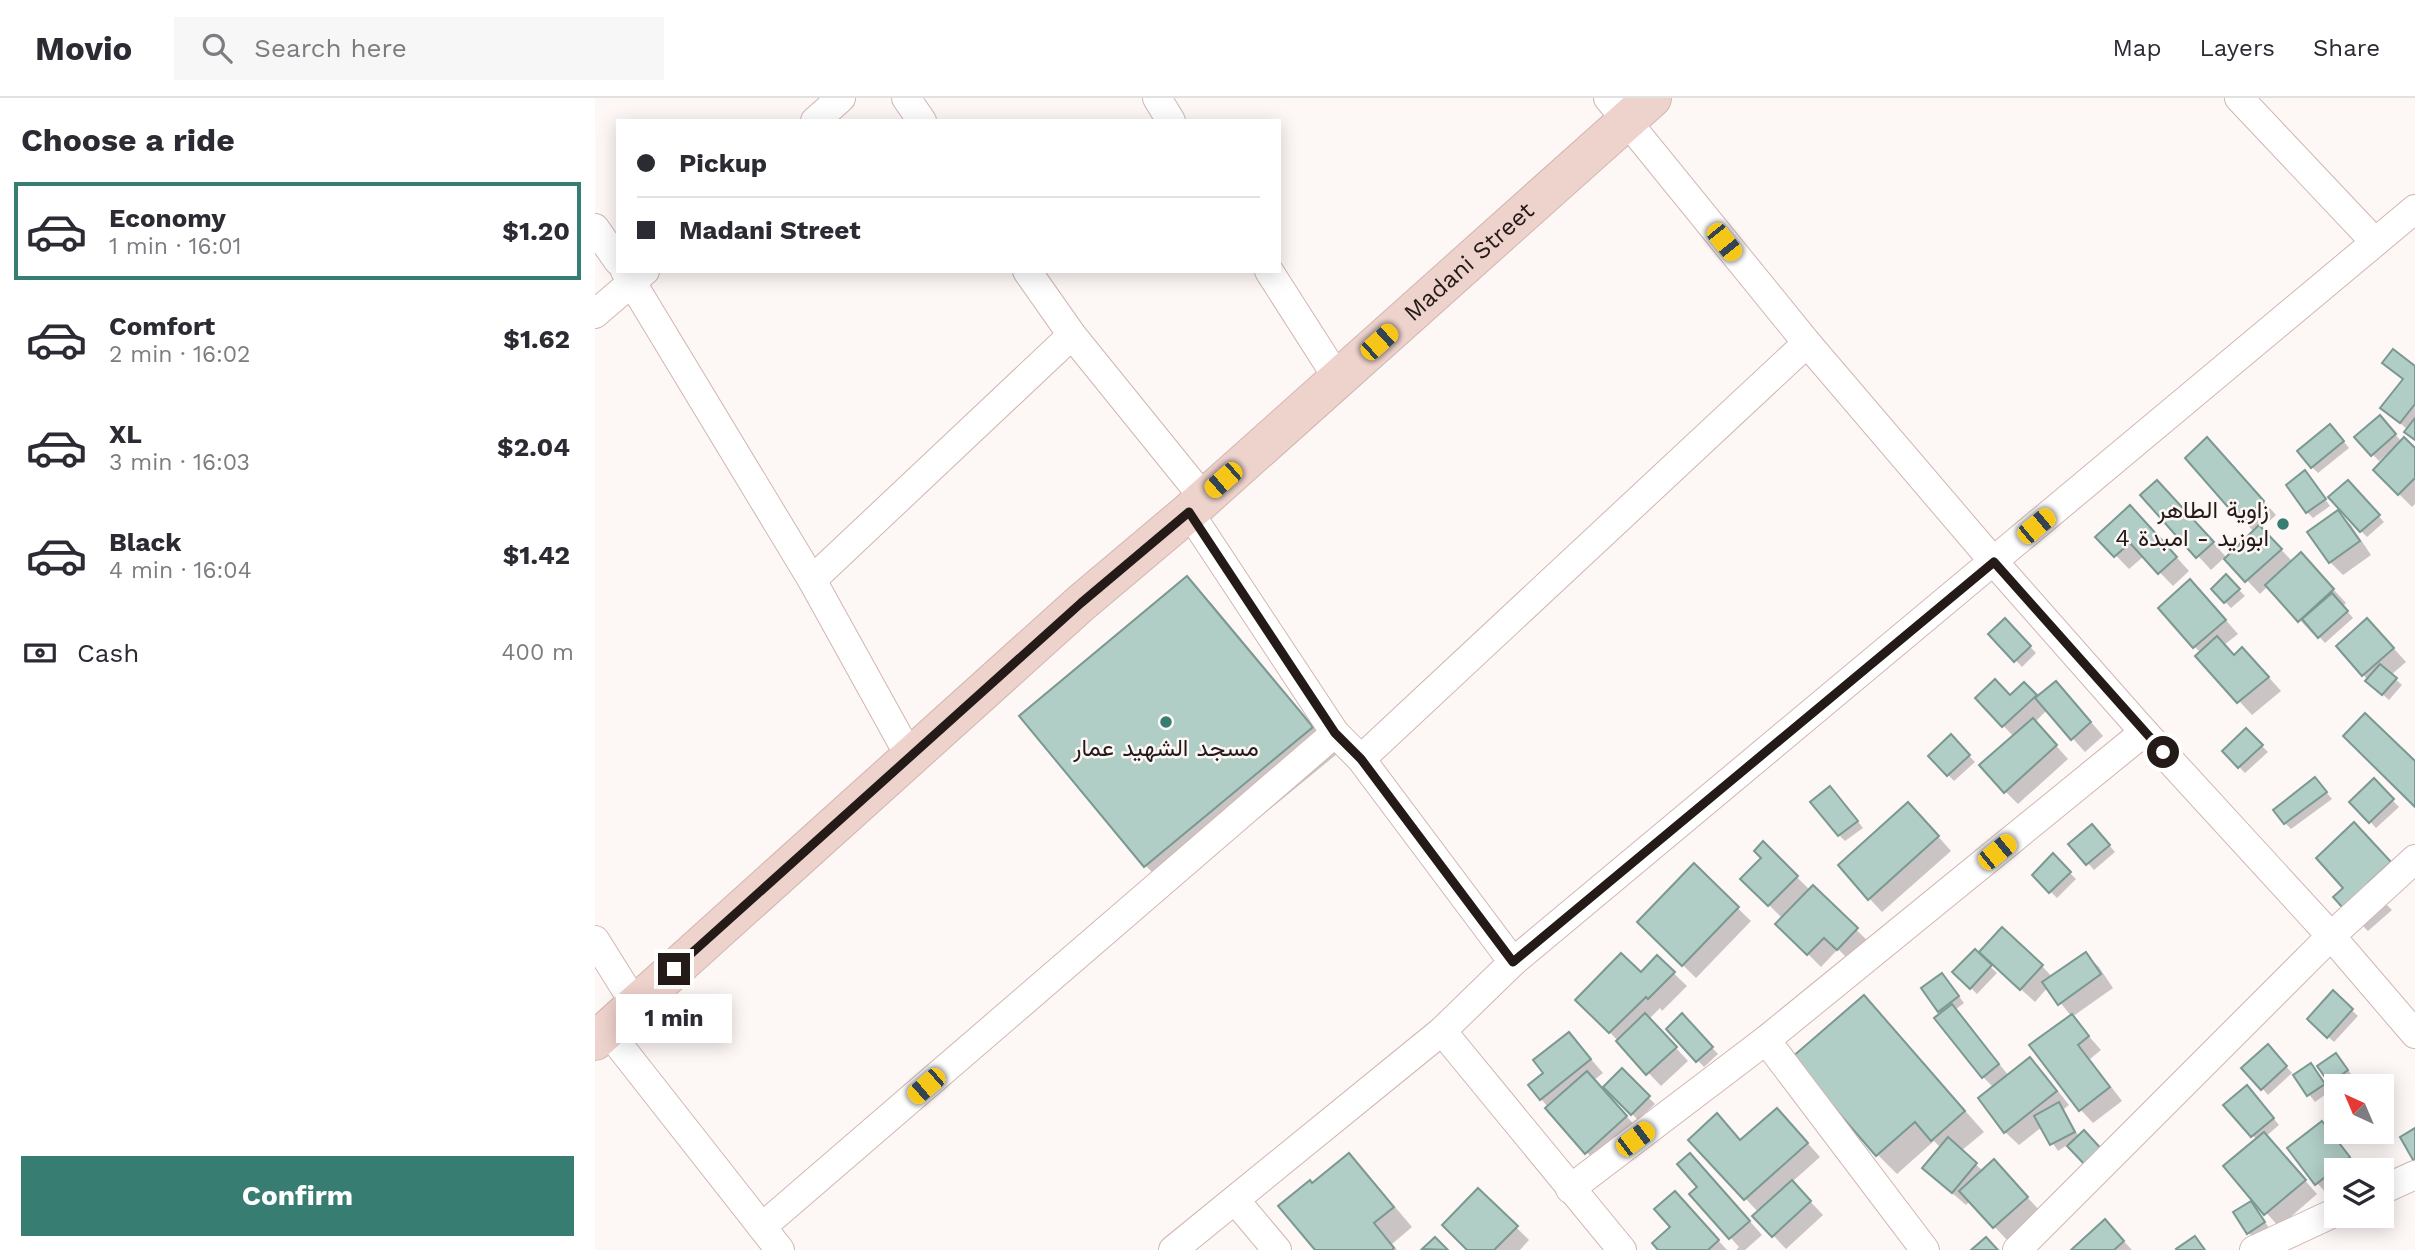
<!DOCTYPE html>
<meta charset="utf-8">
<style>
body{margin:0;font-family:"Work Sans",Vazirmatn,sans-serif;background:#f7f7f7;color:#2b2b33;height:100vh;display:flex;flex-direction:column;font-size:26px;white-space:nowrap}
*{box-sizing:border-box;margin:0}
p{font-size:23px;color:#7c7c81}
.icon{flex:none;width:38px;height:38px;fill:none;stroke:currentColor;stroke-width:2;stroke-linecap:round;stroke-linejoin:round}
.map{position:relative;flex:1;overflow:hidden}
.side{display:flex;flex-direction:column;background:#fff;width:595px}
.side>*{flex:none}
.banner{position:absolute;left:21px;top:21px;width:665px;height:154px;border-radius:0px;box-shadow:0 4px 18px #0003;display:grid;align-content:center;height:154px;padding:0 21px;background:#fff}
.needle{width:46px;rotate:316deg}
.buttons{position:absolute;left:1729px;top:976px;display:grid;gap:14px}
.buttons a{display:grid;place-items:center;width:70px;height:70px;border-radius:0px;background:#fff;box-shadow:0 4px 18px #0003;font-size:35px}
.end{position:absolute;width:32px;height:32px;margin:-16px;border:9px solid #241a18;background:#fff;box-shadow:0 0 0 4px #fff}
.from{border-radius:50%}
.bubble{position:absolute;height:49px;border-radius:0px;background:#fff;box-shadow:0 4px 18px #0003;font-size:23px;font-weight:700;line-height:49px;text-align:center}
.car{position:absolute;width:21px;height:42px;margin:-21px -10px;border-radius:9px;box-shadow:0 0 5px 2px #0007;background:linear-gradient(#f5c518 24%,#345 0 40%,#f5c518 0 76%,#345 0 86%,#f5c518 0)}
.banner b{display:flex;align-items:center;gap:24px;height:66px;font-size:26px}
.banner b+b{border-top:2px solid #e1e1e2}
.banner i{width:18px;height:18px;background:#2b2b33}
ul{padding:0;list-style:none}
li{display:flex;align-items:center;gap:21px;height:98px;margin:0 14px 10px;padding:0 7px;border:4px solid transparent;border-radius:0px}
li div{flex:1}
li b{display:block;font-size:26px}
li em{font-style:normal;font-weight:700}
li.current{border-color:#387d71}
li>.icon{width:63px;height:63px;stroke-width:1.5}
h2{padding:0 21px;font-size:32px;line-height:84px}
.pay{display:flex;align-items:center;gap:18px;height:77px;padding:0 21px;font-size:26px}
.pay p{margin-inline-start:auto}
.cta{display:flex;gap:14px;margin-top:auto;padding:14px 21px}
.cta a{flex:1;height:80px;border-radius:0px;background:#387d71;color:#fff;font-size:28px;font-weight:700;line-height:80px;text-align:center}
header{display:flex;align-items:center;gap:42px;box-sizing:border-box;height:98px;padding:0 35px;background:#fff;border-bottom:2px solid #e1e1e2}
header strong{font-size:33px}
nav{display:flex;gap:38px;margin-inline-start:auto;font-size:24px}
.search{width:490px;height:63px;background:#f7f7f7;display:flex;align-items:center;gap:18px;box-sizing:border-box;padding:0 24px;border-radius:0px;color:#7c7c81;font-size:26px}
main{display:flex;flex:1;min-height:0}
.map>svg:first-child{display:block}
.shadow{fill:#0003}
.building{fill:#b0cdc6;stroke:#7c9892;stroke-width:2}
.lines{fill:none;stroke-linecap:round;stroke-linejoin:round}
.street-casing{stroke:#d1b6b0;stroke-width:30}
.secondary-casing{stroke:#d1b6b0;stroke-width:40}
.street{stroke:#fff;stroke-width:28}
.secondary{stroke:#eed2cc;stroke-width:38}
.route{stroke:#241a18;stroke-width:9}
.poi-dot{fill:#387d71;stroke:#fdf7f6;stroke-width:2.5}
.labels{text-anchor:middle;dominant-baseline:central;stroke-width:5;stroke-linejoin:round;paint-order:stroke}
.street-label{font-size:24px;fill:#241a18;stroke:#fdf7f6}
.poi-label{font-size:24px;fill:#241a18;stroke:#fdf7f6;text-anchor:end}
</style>
<header>
<strong>Movio</strong>
<div class="search"><svg class="icon" aria-label="search" viewBox="0 0 24 24"><circle cx="10" cy="10" r="6"/><path d="M15 15l6 6"/></svg>Search here</div>
<nav><a>Map</a><a>Layers</a><a>Share</a></nav>
</header>
<main>
<section class="side">
<h2>Choose a ride</h2>
<ul>
<li class="current"><svg class="icon" aria-label="car" viewBox="0 0 24 24"><path d="M5 17H2v-5l4-1 3-4h7l3 4 3 1v5h-3M9 17h6M6 11h13"/><circle cx="7" cy="17" r="2"/><circle cx="17" cy="17" r="2"/></svg><div><b>Economy</b><p>1 min · 16:01</p></div><em>$1.20</em></li>
<li><svg class="icon" aria-label="car" viewBox="0 0 24 24"><path d="M5 17H2v-5l4-1 3-4h7l3 4 3 1v5h-3M9 17h6M6 11h13"/><circle cx="7" cy="17" r="2"/><circle cx="17" cy="17" r="2"/></svg><div><b>Comfort</b><p>2 min · 16:02</p></div><em>$1.62</em></li>
<li><svg class="icon" aria-label="car" viewBox="0 0 24 24"><path d="M5 17H2v-5l4-1 3-4h7l3 4 3 1v5h-3M9 17h6M6 11h13"/><circle cx="7" cy="17" r="2"/><circle cx="17" cy="17" r="2"/></svg><div><b>XL</b><p>3 min · 16:03</p></div><em>$2.04</em></li>
<li><svg class="icon" aria-label="car" viewBox="0 0 24 24"><path d="M5 17H2v-5l4-1 3-4h7l3 4 3 1v5h-3M9 17h6M6 11h13"/><circle cx="7" cy="17" r="2"/><circle cx="17" cy="17" r="2"/></svg><div><b>Black</b><p>4 min · 16:04</p></div><em>$1.42</em></li>
</ul>
<div class="pay"><svg class="icon" aria-label="cash" viewBox="0 0 24 24"><path d="M3 7h18v10H3z"/><circle cx="12" cy="12" r="2"/></svg>Cash<p>400 m</p></div>
<div class="cta"><a>Confirm</a></div>
</section>
<div class="map">
<svg width="1820" height="1152" viewBox="0 0 1820 1152">
<rect width="100%" height="100%" fill="#fdf7f6"/>
<g class="shadow">
<path d="M1789,265L1820,270V342L1813,332L1788,310L1809,283Z"/>
<path d="M1791,326L1807,344L1820,352V406L1817,409L1780,372L1796,356L1794,354L1784,363L1762,340Z"/>
<path d="M1741,334L1754,350L1723,375L1717,369Z"/>
<path d="M1625,354L1681,417L1666,431L1698,464L1719,470L1751,505L1748,508L1758,520L1730,545L1720,534L1718,536L1673,488L1665,496L1630,459L1616,472L1547,397H1575L1632,460L1659,434L1592,360Z"/>
<path d="M1716,381L1735,408L1718,420L1712,414Z"/>
<path d="M1753,384L1789,424L1772,439L1766,433Z"/>
<path d="M1743,414L1756,427L1776,457L1748,477L1735,464Z"/>
<path d="M1548,422L1594,473L1578,488L1549,458L1534,471L1503,439Z"/>
<path d="M1631,479L1650,498L1636,510L1618,491Z"/>
<path d="M592,481L617,506L742,656L575,793L550,767Z"/>
<path d="M1609,497L1643,536L1629,547L1640,558L1660,564L1686,593L1657,617L1603,558L1606,555L1600,549Z"/>
<path d="M1410,523L1441,555L1427,569L1396,536Z"/>
<path d="M1785,535L1811,564L1796,577L1807,587L1794,602L1779,589L1743,548Z"/>
<path d="M1429,586L1443,600L1474,598L1508,638L1490,654L1452,612L1440,624L1473,661L1423,706L1410,693L1419,639L1382,600L1415,599Z"/>
<path d="M1651,632L1673,654L1650,675L1629,653Z"/>
<path d="M1356,639L1380,664L1359,683L1335,658Z"/>
<path d="M1779,683L1804,709L1781,730L1757,704Z"/>
<path d="M1726,688L1737,701L1696,731L1690,725Z"/>
<path d="M1241,696L1268,730L1250,743L1244,737Z"/>
<path d="M1326,719L1356,753L1287,814L1274,800Z"/>
<path d="M1503,734L1520,754L1499,772L1476,746Z"/>
<path d="M1772,740L1807,778L1785,800L1797,812L1773,833L1760,820L1751,790Z"/>
<path d="M1168,746L1216,793L1218,790L1275,845L1256,864L1243,851L1226,869L1183,826L1188,821L1148,781L1168,760Z"/>
<path d="M1458,758L1481,781L1462,800L1439,777Z"/>
<path d="M1099,768L1156,823L1101,880L1044,824Z"/>
<path d="M1380,854L1402,875L1382,896L1360,874Z"/>
<path d="M1490,856L1504,869L1518,890L1477,919L1506,952L1495,961L1527,1003L1498,1025L1485,1011L1476,918L1453,889L1440,904L1399,867L1447,868L1457,879Z"/>
<path d="M1062,859L1092,888L1067,913L1065,910L1054,921L1093,963L1066,988L983,901L1046,876Z"/>
<path d="M1353,884L1369,905L1360,912L1414,978L1435,961L1448,974L1474,1007L1469,1011L1484,1039L1463,1053L1447,1029L1424,1047L1410,1034L1399,990L1388,979L1344,912Z"/>
<path d="M1738,895L1763,918L1739,944L1714,921Z"/>
<path d="M1269,899L1389,1034L1366,1053L1388,1073L1412,1077L1445,1113L1412,1142L1375,1103L1371,1107L1343,1083L1346,1050L1339,1043L1302,1076L1282,1056Z"/>
<path d="M1087,918L1123,956L1109,969L1073,931Z"/>
<path d="M974,936L1008,975L999,982L1044,1032L1004,1068L946,1001L950,975Z"/>
<path d="M1673,948L1697,975L1673,997L1667,990Z"/>
<path d="M1747,963L1758,979L1741,990L1736,985Z"/>
<path d="M1716,967L1735,993L1720,1004L1700,978Z"/>
<path d="M1027,973L1060,1006L1043,1022L1011,989Z"/>
<path d="M1658,995L1684,1027L1671,1038L1722,1096L1684,1129L1631,1069L1662,1042L1631,1007Z"/>
<path d="M1195,1025L1225,1059L1197,1084L1228,1117L1191,1151L1160,1118L1164,1115L1096,1042L1146,1044Z"/>
<path d="M1727,1025L1767,1073H1741V1094L1735,1099L1722,1085Z"/>
<path d="M754,1057L773,1077L817,1129L797,1146L802,1152H722Z"/>
<path d="M1108,1070L1167,1137L1150,1152H1141L1144,1149L1096,1096L1105,1089Z"/>
<path d="M883,1092L934,1142L925,1152H875Z"/>
<path d="M1656,1105L1675,1131L1660,1141L1654,1135Z"/>
<path d="M1093,1109L1132,1152H1065L1077,1129Z"/>
<path d="M1523,1137L1537,1152H1478Z"/>
</g>
<g class="building">
<path d="M1798,251L1820,268V306L1805,325L1785,310L1808,281L1787,265Z"/>
<path d="M1785,317L1801,336L1776,358L1759,339Z"/>
<path d="M1820,320V342L1809,334Z"/>
<path d="M1735,326L1749,343L1716,370L1702,353Z"/>
<path d="M1612,339L1669,403L1646,424L1590,360Z"/>
<path d="M1809,339L1820,350V380L1803,397L1778,372Z"/>
<path d="M1710,372L1731,401L1711,415L1691,387Z"/>
<path d="M1562,382L1619,444L1601,460L1545,397Z"/>
<path d="M1753,382L1785,417L1765,434L1733,399Z"/>
<path d="M1535,407L1582,459L1563,476L1535,445L1519,459L1500,439Z"/>
<path d="M1743,412L1765,443L1734,465L1712,434Z"/>
<path d="M1664,427L1687,451L1650,484L1629,461Z"/>
<path d="M1706,454L1739,491L1703,524L1670,487Z"/>
<path d="M1631,476L1645,491L1629,505L1616,491Z"/>
<path d="M592,478L718,629L549,769L424,618Z"/>
<path d="M1595,481L1631,522L1598,550L1563,510Z"/>
<path d="M1737,495L1753,513L1723,540L1707,521Z"/>
<path d="M1410,520L1436,548L1419,564L1393,536Z"/>
<path d="M1772,520L1799,550L1767,578L1741,548Z"/>
<path d="M1622,538L1639,557L1647,549L1674,579L1642,605L1600,558Z"/>
<path d="M1785,566L1802,580L1787,597L1770,583Z"/>
<path d="M1400,581L1415,597L1429,584L1442,597L1407,629L1380,600Z"/>
<path d="M1461,583L1496,624L1476,642L1440,600Z"/>
<path d="M1770,615L1820,663V709L1748,638Z"/>
<path d="M1438,620L1462,647L1409,695L1384,667Z"/>
<path d="M1651,630L1668,647L1643,670L1627,653Z"/>
<path d="M1356,636L1375,657L1352,678L1333,658Z"/>
<path d="M1720,679L1732,694L1689,726L1678,712Z"/>
<path d="M1779,680L1799,701L1774,725L1754,704Z"/>
<path d="M1235,688L1263,723L1243,738L1215,704Z"/>
<path d="M1313,704L1344,738L1273,802L1243,767Z"/>
<path d="M1759,724L1796,764L1773,785L1759,822L1738,799L1748,790L1721,760Z"/>
<path d="M1497,726L1515,747L1491,767L1473,746Z"/>
<path d="M1168,743L1203,778L1173,808L1145,781L1166,760L1159,753Z"/>
<path d="M1458,755L1476,774L1454,795L1437,777Z"/>
<path d="M1099,765L1144,809L1087,868L1042,824Z"/>
<path d="M1218,787L1263,830L1242,852L1229,840L1212,857L1180,826Z"/>
<path d="M1407,829L1448,867L1425,892L1384,854Z"/>
<path d="M1380,851L1397,867L1375,891L1357,874Z"/>
<path d="M1491,854L1506,876L1463,907L1447,884Z"/>
<path d="M1026,855L1046,874L1062,857L1080,874L1053,901L1051,899L1014,935L980,902Z"/>
<path d="M1347,875L1364,898L1343,914L1326,890Z"/>
<path d="M1738,892L1758,911L1732,940L1712,921Z"/>
<path d="M1269,897L1370,1013L1336,1043L1320,1024L1281,1058L1196,960Z"/>
<path d="M1357,906L1404,966L1387,980L1339,920Z"/>
<path d="M1050,915L1082,949L1051,977L1021,943Z"/>
<path d="M1087,915L1118,949L1101,964L1071,931Z"/>
<path d="M1477,916L1494,938L1483,947L1515,989L1484,1013L1434,947Z"/>
<path d="M974,934L996,961L945,1002L933,987L948,975L938,962Z"/>
<path d="M1673,946L1692,968L1666,992L1646,970Z"/>
<path d="M1741,955L1753,972L1735,986L1722,968Z"/>
<path d="M1435,959L1462,993L1409,1035L1383,1000Z"/>
<path d="M1716,965L1730,986L1712,998L1698,977Z"/>
<path d="M1027,970L1055,998L1036,1017L1008,989Z"/>
<path d="M992,973L1032,1018L990,1056L950,1010Z"/>
<path d="M1652,987L1679,1020L1656,1039L1628,1007Z"/>
<path d="M1464,1004L1480,1034L1455,1047L1439,1018Z"/>
<path d="M1182,1010L1213,1045L1149,1102L1093,1042L1122,1015L1145,1042Z"/>
<path d="M1727,1023L1755,1059L1720,1087L1692,1050Z"/>
<path d="M1820,1030V1061L1818,1062L1805,1039Z"/>
<path d="M1489,1032L1510,1055L1493,1070L1472,1048Z"/>
<path d="M1669,1034L1711,1082L1669,1117L1628,1068Z"/>
<path d="M1353,1039L1382,1065L1357,1095L1327,1070Z"/>
<path d="M754,1055L799,1109L779,1125L799,1150L797,1152H720L683,1108L715,1082L717,1085Z"/>
<path d="M1095,1055L1155,1123L1134,1141L1094,1096L1102,1089L1082,1066Z"/>
<path d="M1399,1061L1433,1099L1398,1130L1364,1093Z"/>
<path d="M1197,1082L1216,1103L1177,1139L1157,1118Z"/>
<path d="M883,1090L923,1128L899,1152H872L847,1127Z"/>
<path d="M1080,1093L1124,1142L1113,1152H1063L1057,1145L1075,1129L1059,1111Z"/>
<path d="M1656,1103L1670,1124L1652,1136L1638,1114Z"/>
<path d="M1510,1121L1529,1143L1519,1152H1476Z"/>
<path d="M1600,1138L1610,1152H1582L1581,1151Z"/>
<path d="M840,1139L853,1152L827,1151Z"/>
<path d="M1391,1139L1403,1152H1376Z"/>
</g>
<g class="lines">
<g class="street-casing">
<g id="street">
<path d="M311,0L327,23"/>
<path d="M562,0L576,23"/>
<path d="M1013,0L1212,245L1399,464L1549,634L1736,838L1820,936"/>
<path d="M1644,0L1780,144"/>
<path d="M220,23L246,0"/>
<path d="M0,130L23,163"/>
<path d="M30,173L217,482L315,659"/>
<path d="M432,173L477,237L608,399"/>
<path d="M674,173L743,281"/>
<path d="M0,216L50,173"/>
<path d="M594,414L740,635L766,661L918,864"/>
<path d="M217,482L477,237"/>
<path d="M766,661L1212,245"/>
<path d="M0,842L40,906"/>
<path d="M12,932L185,1152"/>
<path d="M847,933L1027,1152"/>
<path d="M1171,942L1330,1152"/>
<path d="M975,1091L1171,942L1549,634"/>
<path d="M1787,1092L1820,1077"/>
<path d="M640,1102L682,1152"/>
<path d="M167,1129L740,635"/>
<path d="M578,1152L847,933L918,864L1820,111"/>
<path d="M1422,1152L1736,838L1820,761"/>
<path d="M1659,1152L1741,1114"/>
</g>
</g>
<g class="secondary-casing">
<g id="secondary">
<path id="s1" d="M0,943L486,505L594,414L1057,0"/>
</g>
</g>
<use href="#street" class="street"/>
<use href="#secondary" class="secondary"/>
</g>
<g class="lines">
<path class="route" d="M79,871L486,505L594,414L740,635L766,661L918,864L1399,464L1568,654"/>
</g>
<g class="poi-dot">
<circle cx="1688" cy="426" r="7"/>
<circle cx="571" cy="624" r="7"/>
</g>
<g class="labels">
<g class="street-label">
<text stroke="none"><textPath href="#s1" startOffset="1171">Madani Street</textPath></text>
</g>
<g class="poi-label">
<text x="1674" y="412">زاوية الطاهر<tspan x="1674" dy="28">ابوزيد - امبدة 4</tspan></text>
<text x="571" y="650" text-anchor="middle">مسجد الشهيد عمار</text>
</g>
</g>
</svg>
<div class="buttons">
<a><svg class="needle" viewBox="-14 -14 28 28"><path d="M0-13l5 13h-10z" fill="#e53935"/><path d="M0 13l5-13h-10z" fill="#7c7c81"/></svg></a>
<a><svg class="icon" aria-label="layers" viewBox="0 0 24 24"><path d="M12 4l9 5-9 5-9-5zM3 14l9 5 9-5"/></svg></a>
</div>
<i class="end from" style="left:1568px;top:654px"></i>
<i class="end" style="left:79px;top:871px"></i>
<div class="bubble" style="left:21px;top:896px;width:116px">1 min</div>
<i class="car" style="left:1129px;top:144px;rotate:141deg"></i>
<i class="car" style="left:784px;top:244px;rotate:48deg"></i>
<i class="car" style="left:628px;top:382px;rotate:229deg"></i>
<i class="car" style="left:1441px;top:428px;rotate:50deg"></i>
<i class="car" style="left:1402px;top:754px;rotate:51deg"></i>
<i class="car" style="left:331px;top:988px;rotate:229deg"></i>
<i class="car" style="left:1040px;top:1041px;rotate:53deg"></i>
<div class="banner">
<b><i class="from"></i>Pickup</b>
<b><i></i>Madani Street</b>
</div>
</div>
</main>
